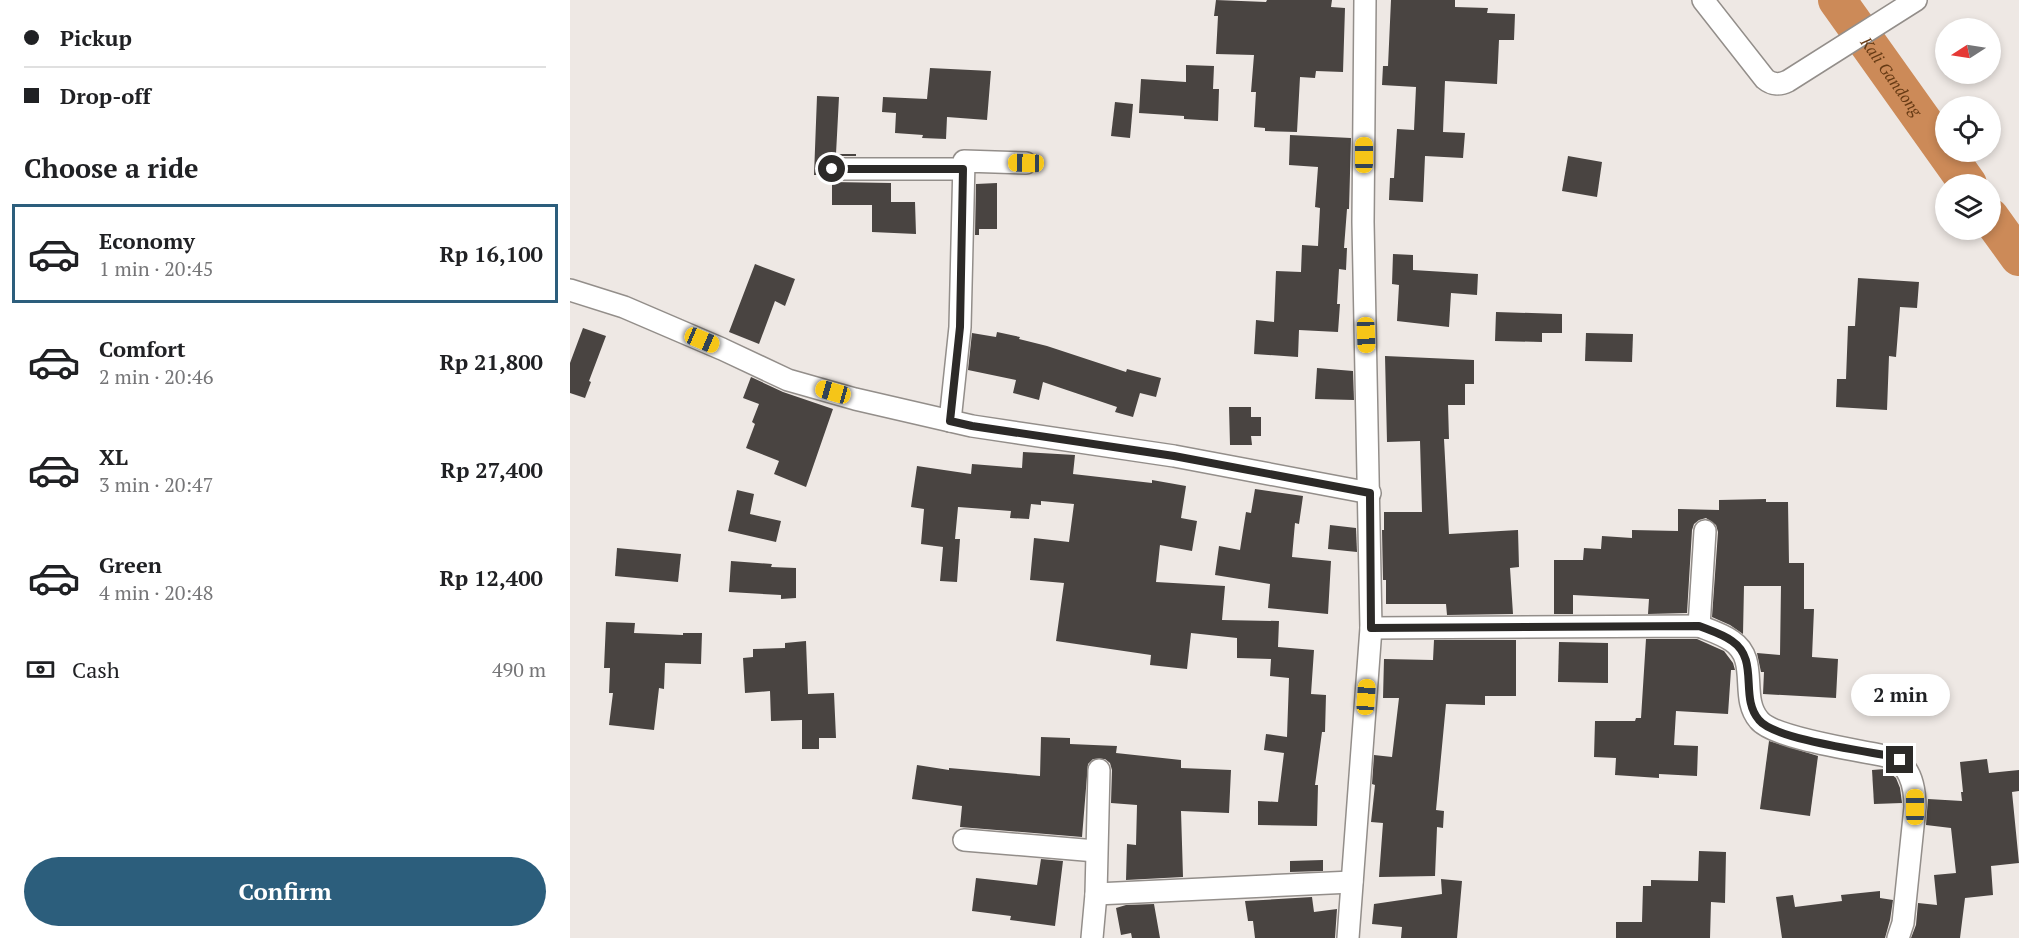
<!DOCTYPE html>
<meta charset="utf-8">
<style>
body{margin:0;font-family:"PT Serif",serif;background:#f2f2f2;color:#202124;height:100vh;display:flex;flex-direction:column;font-size:22px;white-space:nowrap}
*{box-sizing:border-box;margin:0}
p{font-size:20px;color:#757577}
.icon{flex:none;width:33px;height:33px;fill:none;stroke:currentColor;stroke-width:2;stroke-linecap:round;stroke-linejoin:round}
.map{position:relative;flex:1;overflow:hidden}
.panel{display:flex;flex-direction:column;background:#fff;width:570px}
.panel>*{flex:none}
.hud{display:grid;align-content:center;height:132px;padding:0 24px;background:#fff}
.needle{width:39px;rotate:258deg}
.controls{position:absolute;left:1365px;top:18px;display:grid;gap:12px}
.controls a{display:grid;place-items:center;width:66px;height:66px;border-radius:50%;background:#fff;box-shadow:0 3px 9px #0003;font-size:30px}
.end{position:absolute;width:27px;height:27px;margin:-14px;border:8px solid #2c2a28;background:#fff;box-shadow:0 0 0 3px #fff}
.from{border-radius:50%}
.bubble{position:absolute;height:42px;border-radius:21px;background:#fff;box-shadow:0 3px 9px #0003;font-size:20px;font-weight:800;line-height:42px;text-align:center}
.car{position:absolute;width:18px;height:36px;margin:-18px -9px;border-radius:8px;box-shadow:0 0 4px 2px #0007;background:linear-gradient(#f5c518 24%,#345 0 40%,#f5c518 0 76%,#345 0 86%,#f5c518 0)}
.hud b{display:flex;align-items:center;gap:21px;height:57px;font-size:22px}
.hud b+b{border-top:2px solid #e0e0e0}
.hud i{width:15px;height:15px;background:#202124}
ul{padding:0;list-style:none}
li{display:flex;align-items:center;gap:18px;height:99px;margin:0 12px 9px;padding:0 12px;border:3px solid transparent;border-radius:0px}
li div{flex:1}
li b{display:block;font-size:22px}
li em{font-style:normal;font-weight:800}
li.current{border-color:#2c5e7c}
li>.icon{width:54px;height:54px;stroke-width:1.5}
h2{padding:0 24px;font-size:27px;line-height:72px}
.pay{display:flex;align-items:center;gap:15px;height:66px;padding:0 24px;font-size:22px}
.pay p{margin-inline-start:auto}
.button{display:flex;gap:12px;margin-top:auto;padding:12px 24px}
.button a{flex:1;height:69px;border-radius:36px;background:#2c5e7c;color:#fff;font-size:24px;font-weight:800;line-height:69px;text-align:center}
main{display:flex;flex:1;min-height:0}
.map>svg:first-child{display:block}
.lines{fill:none;stroke-linecap:round;stroke-linejoin:round}
.river{stroke:#cc8a58;stroke-width:38}
.building{fill:#494441}
.street-casing{stroke:#938e8a;stroke-width:24}
.street{stroke:#fff;stroke-width:21}
.route{stroke:#2c2a28;stroke-width:8}
.labels{text-anchor:middle;dominant-baseline:central;stroke-width:6;stroke-linejoin:round;paint-order:stroke}
.water-label{font-size:16px;font-style:italic;fill:#663a14;stroke:#eee8e4}
</style>
<main>
<section class="panel">
<div class="hud">
<b><i class="from"></i>Pickup</b>
<b><i></i>Drop-off</b>
</div>
<h2>Choose a ride</h2>
<ul>
<li class="current"><svg class="icon" aria-label="car" viewBox="0 0 24 24"><path d="M5 17H2v-5l4-1 3-4h7l3 4 3 1v5h-3M9 17h6M6 11h13"/><circle cx="7" cy="17" r="2"/><circle cx="17" cy="17" r="2"/></svg><div><b>Economy</b><p>1 min · 20:45</p></div><em>Rp 16,100</em></li>
<li><svg class="icon" aria-label="car" viewBox="0 0 24 24"><path d="M5 17H2v-5l4-1 3-4h7l3 4 3 1v5h-3M9 17h6M6 11h13"/><circle cx="7" cy="17" r="2"/><circle cx="17" cy="17" r="2"/></svg><div><b>Comfort</b><p>2 min · 20:46</p></div><em>Rp 21,800</em></li>
<li><svg class="icon" aria-label="car" viewBox="0 0 24 24"><path d="M5 17H2v-5l4-1 3-4h7l3 4 3 1v5h-3M9 17h6M6 11h13"/><circle cx="7" cy="17" r="2"/><circle cx="17" cy="17" r="2"/></svg><div><b>XL</b><p>3 min · 20:47</p></div><em>Rp 27,400</em></li>
<li><svg class="icon" aria-label="car" viewBox="0 0 24 24"><path d="M5 17H2v-5l4-1 3-4h7l3 4 3 1v5h-3M9 17h6M6 11h13"/><circle cx="7" cy="17" r="2"/><circle cx="17" cy="17" r="2"/></svg><div><b>Green</b><p>4 min · 20:48</p></div><em>Rp 12,400</em></li>
</ul>
<div class="pay"><svg class="icon" aria-label="cash" viewBox="0 0 24 24"><path d="M3 7h18v10H3z"/><circle cx="12" cy="12" r="2"/></svg>Cash<p>490 m</p></div>
<div class="button"><a>Confirm</a></div>
</section>
<div class="map">
<svg width="1449" height="938" viewBox="0 0 1449 938">
<rect width="100%" height="100%" fill="#eee8e4"/>
<g class="lines">
<g class="river">
<path id="s1" d="M1267,0L1398,184"/>
<path d="M1420,217L1449,257"/>
</g>
</g>
<g class="building">
<path d="M646,0L696,2L697,0H762L761,7L775,8L773,72L746,71L745,78L730,77L727,132L695,131V128L684,127L686,92H681L684,55L646,54L648,16H644Z"/>
<path d="M821,0H885V7L918,8L917,13L945,14L944,40H929L927,84L875,81L873,132L895,133L893,158L855,156L853,202L819,200L820,178H824L827,129L844,130L846,87L812,85L813,66H818Z"/>
<path d="M616,65L644,66L643,89H649L648,121L614,119V116L569,113L571,79L616,82Z"/>
<path d="M360,68L421,71L417,120L377,117L376,139L352,138L353,135L325,133L326,113L312,112L313,97L357,99Z"/>
<path d="M247,96L269,97L266,154H286V156H262L255,158L251,163V175H244Z"/>
<path d="M545,102L563,104L560,138L541,136Z"/>
<path d="M720,135L781,138L779,209H777L774,248H777L776,270L769,269L767,304H770L768,332L729,330L728,357L684,354L686,320L704,322L706,271L731,272L732,245L748,246L750,208L745,207L748,167L719,165Z"/>
<path d="M998,156L1032,162L1027,197L992,191Z"/>
<path d="M262,182L321,183V202H345L346,234L302,232V205H262Z"/>
<path d="M427,183V229H409V235H405L406,184Z"/>
<path d="M823,254L843,255V270L908,274L907,295L881,293L879,327L827,321L829,285L822,284Z"/>
<path d="M185,264L225,279L215,306L205,301L189,344L159,332Z"/>
<path d="M1288,278L1349,282L1347,308L1330,307L1326,357L1319,356L1317,410L1266,407L1267,379H1276L1278,326H1285Z"/>
<path d="M926,312L992,314V333H972V342L925,341Z"/>
<path d="M13,328L36,336L19,381L21,382L15,398L0,393V363Z"/>
<path d="M427,332L450,337L449,339L477,346L556,372L557,369L591,378L586,397L570,393L563,417L545,412L547,407L473,382L469,400L443,393L446,380L398,370L402,333L426,337Z"/>
<path d="M1016,333L1063,334L1062,362L1015,361Z"/>
<path d="M815,356L904,360V384H895V405H878L879,439H874L879,534L948,530L949,567L940,568L943,614L877,615L876,604H816V580H813L812,530H814V512H852L850,441L817,442Z"/>
<path d="M747,368L783,371L784,400L745,399Z"/>
<path d="M181,377L213,392L263,409L236,487L204,474L209,461L176,448L185,424L182,422L189,404L173,398Z"/>
<path d="M659,407H681V417H691V436H681L682,445H660Z"/>
<path d="M453,452L505,455L503,474L582,483V480L616,486L611,518L627,521L622,551L590,545L586,582L655,586L652,620L709,621L708,647L744,650L741,694L756,695L755,732H752L745,785H748L747,826L688,825V801L708,802L714,753L694,750L696,734L717,737L719,678L700,676L701,659L667,658V638L621,633L617,669L580,665L581,655L486,641L494,583L460,580L464,538L499,542L504,504L471,501V505L461,504L459,519L440,518L441,511L388,507L385,539H390L387,582L370,581L373,547L351,544L354,509L341,507L347,466L401,474L402,464L452,468Z"/>
<path d="M685,489L733,496L729,524L725,523L722,557L761,561L758,614L698,608L700,584L645,575L649,546L670,550L676,512L681,513Z"/>
<path d="M167,490L184,494L180,514L211,521L206,542L158,531Z"/>
<path d="M1196,499V502H1218L1219,563H1234V609H1244L1242,657L1268,659L1266,698L1193,694L1194,672H1191L1187,653L1210,655L1211,586H1174L1173,634L1160,625L1142,617L1148,532L1146,525L1136,518L1129,520L1124,524L1122,530L1117,613L1078,614L1079,599L1003,595V614H984V560H1013L1014,548L1031,549L1032,536L1062,538V530L1108,531V509L1149,510V500Z"/>
<path d="M760,525L786,528L787,552L758,549Z"/>
<path d="M47,548L111,554L108,582L45,576Z"/>
<path d="M161,561L202,564L201,567L226,568V598L211,599V595L159,592Z"/>
<path d="M36,622L65,623L64,633L113,635V633H132L131,664L95,663L94,689L89,688L84,730L39,725L43,693H39L40,668H34Z"/>
<path d="M1076,639H1127L1154,651L1163,663L1165,670H1161L1158,714L1106,711L1104,745L1128,746L1127,776L1089,774V778L1045,775L1046,758L1024,757L1025,721H1065L1066,718H1071Z"/>
<path d="M864,640H946V696H915V705L876,704L866,810L874,811L873,828L867,827L865,876L809,877L813,823L801,822L805,785L802,784L804,755L822,757L829,698H813L814,659L863,660Z"/>
<path d="M236,641L238,694L264,693L266,738H249V749H232V720L201,721L200,691L175,693L173,658L183,657V649L215,648V643Z"/>
<path d="M989,642L1038,643V683L988,682Z"/>
<path d="M471,737L500,738V744L547,746L546,753L611,760V768L661,770L659,813L611,811L613,877L556,880L557,844L566,845L567,805L541,803L542,770L540,763L535,759H523L518,764L512,837L390,827L392,806L342,799L347,765L379,770V768L470,776Z"/>
<path d="M1199,741L1248,756L1240,816L1190,809Z"/>
<path d="M1417,759L1419,773L1449,770V791L1442,792L1449,863L1421,866L1423,895L1395,898L1390,938H1341L1346,925L1348,903L1367,905L1364,875L1386,873L1381,828L1356,825L1358,799L1392,801L1391,792H1393L1390,762Z"/>
<path d="M1315,769L1326,778L1330,788L1332,803L1304,804L1302,770Z"/>
<path d="M1129,851L1156,852L1155,903L1141,902L1140,938H1046V922H1072L1073,886H1081V880L1128,881Z"/>
<path d="M471,859L493,861L485,926L440,920L441,916L402,911L406,878L467,885Z"/>
<path d="M753,860V871L720,872V861Z"/>
<path d="M871,879L892,881L887,938H831L832,927L802,924L804,904L872,894Z"/>
<path d="M1310,891V898L1323,900L1320,920L1315,938H1212L1206,897L1223,895L1225,907L1272,901L1271,895Z"/>
<path d="M742,897L744,912L767,909L765,938H685L683,921H678L675,901Z"/>
<path d="M584,904L590,938H562L561,933L551,935L546,908L556,905Z"/>
</g>
<g class="lines">
<g class="street-casing">
<g id="street">
<path d="M1133,0L1195,79C1202,85 1210,85 1218,81L1346,0"/>
<path d="M262,169H394"/>
<path d="M0,290L54,307L152,349L218,380L285,399L402,426L604,456L800,493"/>
<path d="M380,421L390,327L394,161L456,163"/>
<path d="M1129,626L1135,531"/>
<path d="M801,628L1129,626C1139,630 1152,634 1162,641C1190,660 1169,697 1189,720C1204,739 1294,751 1320,757C1341,765 1345,787 1345,807L1333,923L1328,938"/>
<path d="M394,840L526,851"/>
<path d="M526,894L782,882"/>
<path d="M522,938L526,894L529,770"/>
<path d="M778,938L801,628L793,222L795,0"/>
</g>
</g>
<use href="#street" class="street"/>
</g>
<g class="lines">
<path class="route" d="M262,169H393L390,327L380,421L402,426L604,456L800,493L801,628L1129,626C1139,630 1152,634 1162,641C1190,660 1169,697 1189,720C1204,739 1294,751 1320,756L1330,760"/>
</g>
<g class="labels">
<g class="water-label">
<text stroke="none"><textPath href="#s1" startOffset="94">Kali Gandong</textPath></text>
</g>
</g>
</svg>
<div class="controls">
<a><svg class="needle" viewBox="-14 -14 28 28"><path d="M0-13l5 13h-10z" fill="#e53935"/><path d="M0 13l5-13h-10z" fill="#757577"/></svg></a>
<a><svg class="icon" aria-label="locate" viewBox="0 0 24 24"><circle cx="12" cy="12" r="6"/><path d="M12 2v4M12 18v4M2 12h4M18 12h4"/></svg></a>
<a><svg class="icon" aria-label="layers" viewBox="0 0 24 24"><path d="M12 4l9 5-9 5-9-5zM3 14l9 5 9-5"/></svg></a>
</div>
<i class="end from" style="left:262px;top:169px"></i>
<i class="end" style="left:1330px;top:760px"></i>
<div class="bubble" style="left:1281px;top:674px;width:99px">2 min</div>
<i class="car" style="left:794px;top:155px;rotate:0deg"></i>
<i class="car" style="left:456px;top:163px;rotate:271deg"></i>
<i class="car" style="left:796px;top:335px;rotate:178deg"></i>
<i class="car" style="left:132px;top:340px;rotate:113deg"></i>
<i class="car" style="left:263px;top:392px;rotate:286deg"></i>
<i class="car" style="left:796px;top:697px;rotate:4deg"></i>
<i class="car" style="left:1345px;top:807px;rotate:0deg"></i>
</div>
</main>
